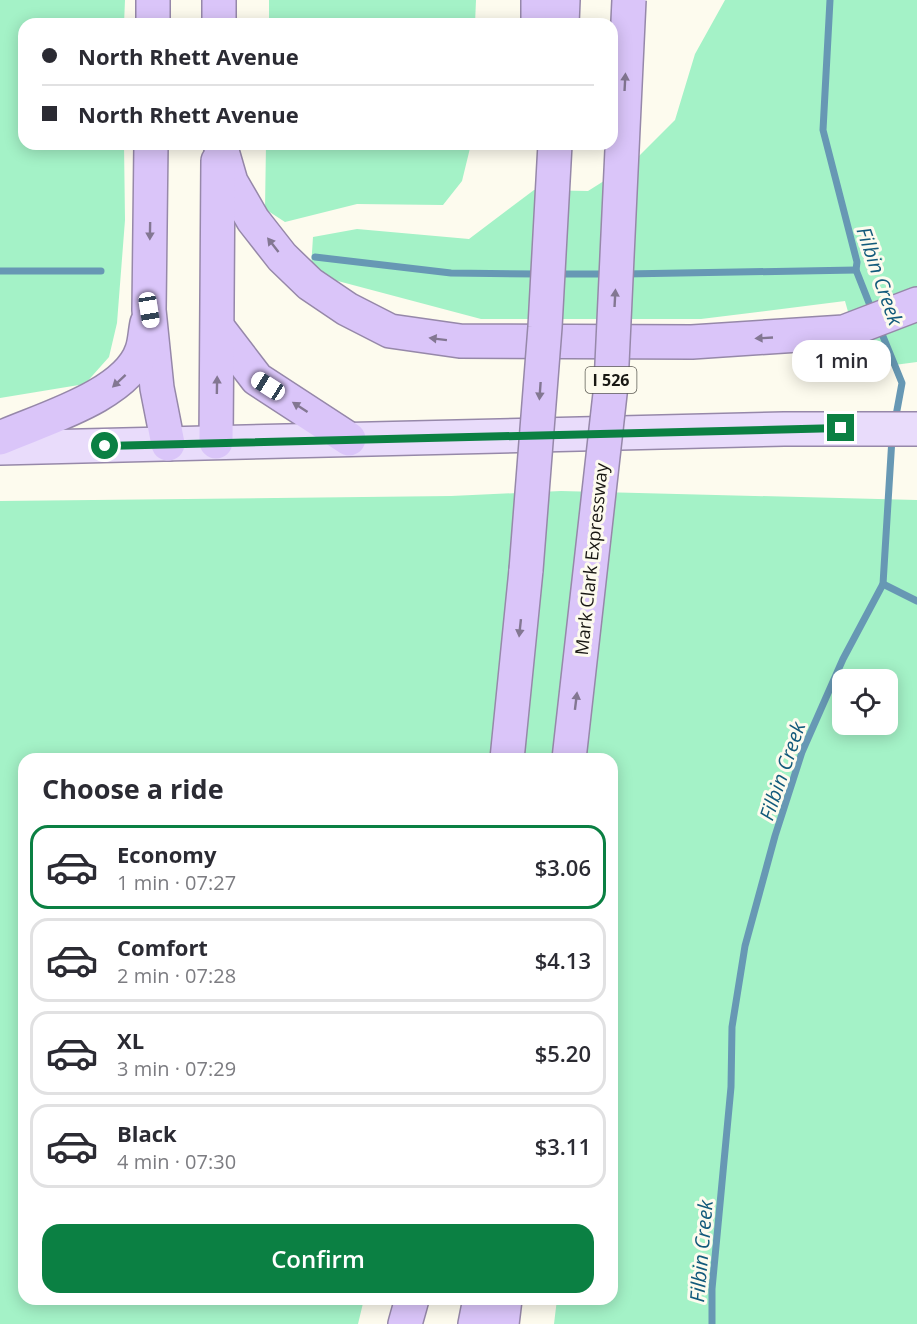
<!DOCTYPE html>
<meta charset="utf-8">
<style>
body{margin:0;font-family:"Open Sans",sans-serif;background:#f7f7f7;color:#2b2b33;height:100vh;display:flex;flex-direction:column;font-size:22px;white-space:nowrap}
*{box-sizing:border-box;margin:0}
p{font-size:20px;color:#7c7c81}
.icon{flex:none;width:33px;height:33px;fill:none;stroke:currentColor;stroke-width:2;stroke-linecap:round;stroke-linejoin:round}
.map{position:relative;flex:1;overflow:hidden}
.details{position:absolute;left:18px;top:753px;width:600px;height:552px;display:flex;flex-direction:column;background:#fff;border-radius:18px;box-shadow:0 3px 15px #0003}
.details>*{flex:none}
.hud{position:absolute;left:18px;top:18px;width:600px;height:132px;border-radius:18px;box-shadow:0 3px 15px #0003;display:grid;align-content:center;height:132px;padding:0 24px;background:#fff}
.tools{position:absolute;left:832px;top:669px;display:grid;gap:12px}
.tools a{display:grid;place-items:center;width:66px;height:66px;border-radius:12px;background:#fff;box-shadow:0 3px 15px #0003;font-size:30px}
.end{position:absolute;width:27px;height:27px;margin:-14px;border:8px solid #0b8043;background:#fff;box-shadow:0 0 0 3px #fff}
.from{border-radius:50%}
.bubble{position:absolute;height:42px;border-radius:18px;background:#fff;box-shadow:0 3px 15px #0003;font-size:20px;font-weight:600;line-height:42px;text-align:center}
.car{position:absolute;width:18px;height:36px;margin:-18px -9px;border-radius:8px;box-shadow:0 0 4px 2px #0007;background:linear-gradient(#fff 24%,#345 0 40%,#fff 0 76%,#345 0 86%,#fff 0)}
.hud b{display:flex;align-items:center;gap:21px;height:57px;font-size:22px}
.hud b+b{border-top:2px solid #e1e1e2}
.hud i{width:15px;height:15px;background:#2b2b33}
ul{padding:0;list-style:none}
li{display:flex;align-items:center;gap:18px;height:84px;margin:0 12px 9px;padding:0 12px;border:3px solid #e1e1e2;border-radius:18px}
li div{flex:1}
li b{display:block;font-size:22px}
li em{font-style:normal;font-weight:600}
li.selected{border-color:#0b8043}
li>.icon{width:54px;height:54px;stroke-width:1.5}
h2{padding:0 24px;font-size:27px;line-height:72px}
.action{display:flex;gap:12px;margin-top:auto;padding:12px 24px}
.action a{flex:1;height:69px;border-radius:18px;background:#0b8043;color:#fff;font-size:24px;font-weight:600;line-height:69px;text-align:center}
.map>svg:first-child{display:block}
.green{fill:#a4f2c7;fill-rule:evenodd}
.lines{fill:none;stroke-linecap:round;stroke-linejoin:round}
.stream{stroke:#6798b4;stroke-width:7}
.major-casing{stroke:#9688a9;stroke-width:36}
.highway-casing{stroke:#9688a9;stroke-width:36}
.major{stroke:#e9dcfb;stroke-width:33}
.highway{stroke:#dac5f9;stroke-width:33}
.highway-bridge-casing{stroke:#9688a9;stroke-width:36;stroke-linecap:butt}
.highway-bridge{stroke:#dac5f9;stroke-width:33}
.oneway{fill:#837792}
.route{stroke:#0b8043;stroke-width:8}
.labels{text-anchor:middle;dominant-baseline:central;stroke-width:6;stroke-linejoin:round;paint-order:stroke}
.shield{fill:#fdfbee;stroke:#5d5c55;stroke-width:1.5}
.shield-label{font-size:16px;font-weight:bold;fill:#191814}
.street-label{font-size:18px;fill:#191814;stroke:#fdfbee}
.water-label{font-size:20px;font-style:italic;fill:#125a7b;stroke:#fdfbee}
</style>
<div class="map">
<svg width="917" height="1324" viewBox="0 0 917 1324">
<rect width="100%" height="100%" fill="#fdfbee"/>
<g class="green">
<path d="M0,0H125L124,24H24V144H124L125,220L117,323L109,357L85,384L0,398Z"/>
<path d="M269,0H476L475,24H269Z"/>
<path d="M725,0H917V362L864,369L845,301L701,319H481L334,280L311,268L313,237L357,229L469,239L534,190L588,191L631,164L675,120L695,54Z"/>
<path d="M266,144H471L462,181L443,205L357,204L285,222L265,209Z"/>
<path d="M561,491L917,500V1324H554L557,1299H612V759H24V1299H364L358,1324H0V501L451,496ZM843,680H888V724H843Z"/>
</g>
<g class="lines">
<g class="stream">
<path d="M830,0L823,130L857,262L856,270L873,313"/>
<path d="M315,257L451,273L538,274"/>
<path d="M0,271H101"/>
<path d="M556,274H607"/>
<path d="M625,274L856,270"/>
<path d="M880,329L902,383L895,421"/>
<path d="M883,584L917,601"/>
<path d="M712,1324V1289L731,1087L732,1027L745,946L775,836L802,752L843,659L883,584L892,438"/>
</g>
<g class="major-casing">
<path id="major" d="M0,448L784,429H917"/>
</g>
<g class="highway-casing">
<g id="highway">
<path d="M538,0V24"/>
<path d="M153,24V0"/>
<path d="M219,24V0"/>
<path d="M562,24L563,0"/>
<path d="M151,144L149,310L157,388L168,444"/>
<path d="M220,144L231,182L253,220L282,257L310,284L347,309L390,331L460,341L692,342L844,332L917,304"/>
<path d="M218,328L257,379L349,439"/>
<path d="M0,438C40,420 127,396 142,350C145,342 145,332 147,323"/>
<path d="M216,442L218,161"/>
<path d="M507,759L526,570"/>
<path d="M405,1324L412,1299"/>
<path d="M475,1324L480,1299"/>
<path d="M502,1324L505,1299"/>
</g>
</g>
<use href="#major" class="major"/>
<use href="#highway" class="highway"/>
<g class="highway-bridge-casing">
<g id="highway-bridge">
<path d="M526,570L545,327L555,144"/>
<path d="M569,759L611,385L629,0"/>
</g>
</g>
<use href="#highway-bridge" class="highway-bridge"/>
</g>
<defs><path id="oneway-solid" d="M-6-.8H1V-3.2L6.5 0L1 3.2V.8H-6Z" transform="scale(1.5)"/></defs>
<g class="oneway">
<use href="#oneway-solid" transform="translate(625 82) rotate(-87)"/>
<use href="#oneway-solid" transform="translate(150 231) rotate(91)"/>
<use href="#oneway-solid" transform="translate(273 245) rotate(-128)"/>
<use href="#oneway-solid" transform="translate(615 298) rotate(-87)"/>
<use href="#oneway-solid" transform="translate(764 338) rotate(177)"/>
<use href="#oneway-solid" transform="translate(438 339) rotate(-173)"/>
<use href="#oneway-solid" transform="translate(119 381) rotate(137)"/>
<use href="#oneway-solid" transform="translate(217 385) rotate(-89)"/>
<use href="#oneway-solid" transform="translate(540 391) rotate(94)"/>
<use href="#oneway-solid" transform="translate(300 407) rotate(-147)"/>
<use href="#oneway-solid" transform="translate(520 628) rotate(96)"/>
<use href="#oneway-solid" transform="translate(576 701) rotate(-83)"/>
</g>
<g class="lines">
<path class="route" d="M105,446L841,428"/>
</g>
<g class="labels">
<rect class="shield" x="585.5" y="367" width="51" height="26" rx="4.5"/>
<g class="shield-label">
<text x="611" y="380">I 526</text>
</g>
<g class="street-label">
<text transform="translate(591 559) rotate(-84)">Mark Clark Expressway</text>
</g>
<g class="water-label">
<text transform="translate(880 276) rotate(71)">Filbin Creek</text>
<text transform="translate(782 771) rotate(-71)">Filbin Creek</text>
<text transform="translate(701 1251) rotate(-85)">Filbin Creek</text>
</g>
</g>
</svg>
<div class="tools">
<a><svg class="icon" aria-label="locate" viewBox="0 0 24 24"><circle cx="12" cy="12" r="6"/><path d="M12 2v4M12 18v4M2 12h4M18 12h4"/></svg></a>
</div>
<i class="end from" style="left:105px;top:446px"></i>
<i class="end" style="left:841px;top:428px"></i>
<div class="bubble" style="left:792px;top:340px;width:99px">1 min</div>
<i class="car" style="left:149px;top:310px;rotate:171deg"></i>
<i class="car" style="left:268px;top:386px;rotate:302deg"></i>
<div class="hud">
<b><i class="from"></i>North Rhett Avenue</b>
<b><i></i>North Rhett Avenue</b>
</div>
<section class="details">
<h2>Choose a ride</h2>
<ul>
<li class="selected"><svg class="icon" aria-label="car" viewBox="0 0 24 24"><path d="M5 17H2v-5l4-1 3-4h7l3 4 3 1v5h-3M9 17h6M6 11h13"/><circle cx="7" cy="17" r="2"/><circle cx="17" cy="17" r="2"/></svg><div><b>Economy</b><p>1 min · 07:27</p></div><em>$3.06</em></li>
<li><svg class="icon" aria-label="car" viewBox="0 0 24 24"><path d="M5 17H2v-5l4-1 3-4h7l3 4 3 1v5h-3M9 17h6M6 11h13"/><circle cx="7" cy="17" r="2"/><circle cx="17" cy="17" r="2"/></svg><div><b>Comfort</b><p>2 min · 07:28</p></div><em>$4.13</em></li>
<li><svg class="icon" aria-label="car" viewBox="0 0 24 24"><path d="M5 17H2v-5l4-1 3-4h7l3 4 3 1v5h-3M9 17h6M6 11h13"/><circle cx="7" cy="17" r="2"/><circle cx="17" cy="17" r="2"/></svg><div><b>XL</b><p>3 min · 07:29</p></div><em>$5.20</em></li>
<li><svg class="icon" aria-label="car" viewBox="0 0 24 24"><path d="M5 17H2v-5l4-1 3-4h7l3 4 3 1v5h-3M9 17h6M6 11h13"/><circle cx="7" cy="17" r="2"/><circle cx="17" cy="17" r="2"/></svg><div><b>Black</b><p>4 min · 07:30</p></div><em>$3.11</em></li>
</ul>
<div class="action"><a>Confirm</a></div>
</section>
</div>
